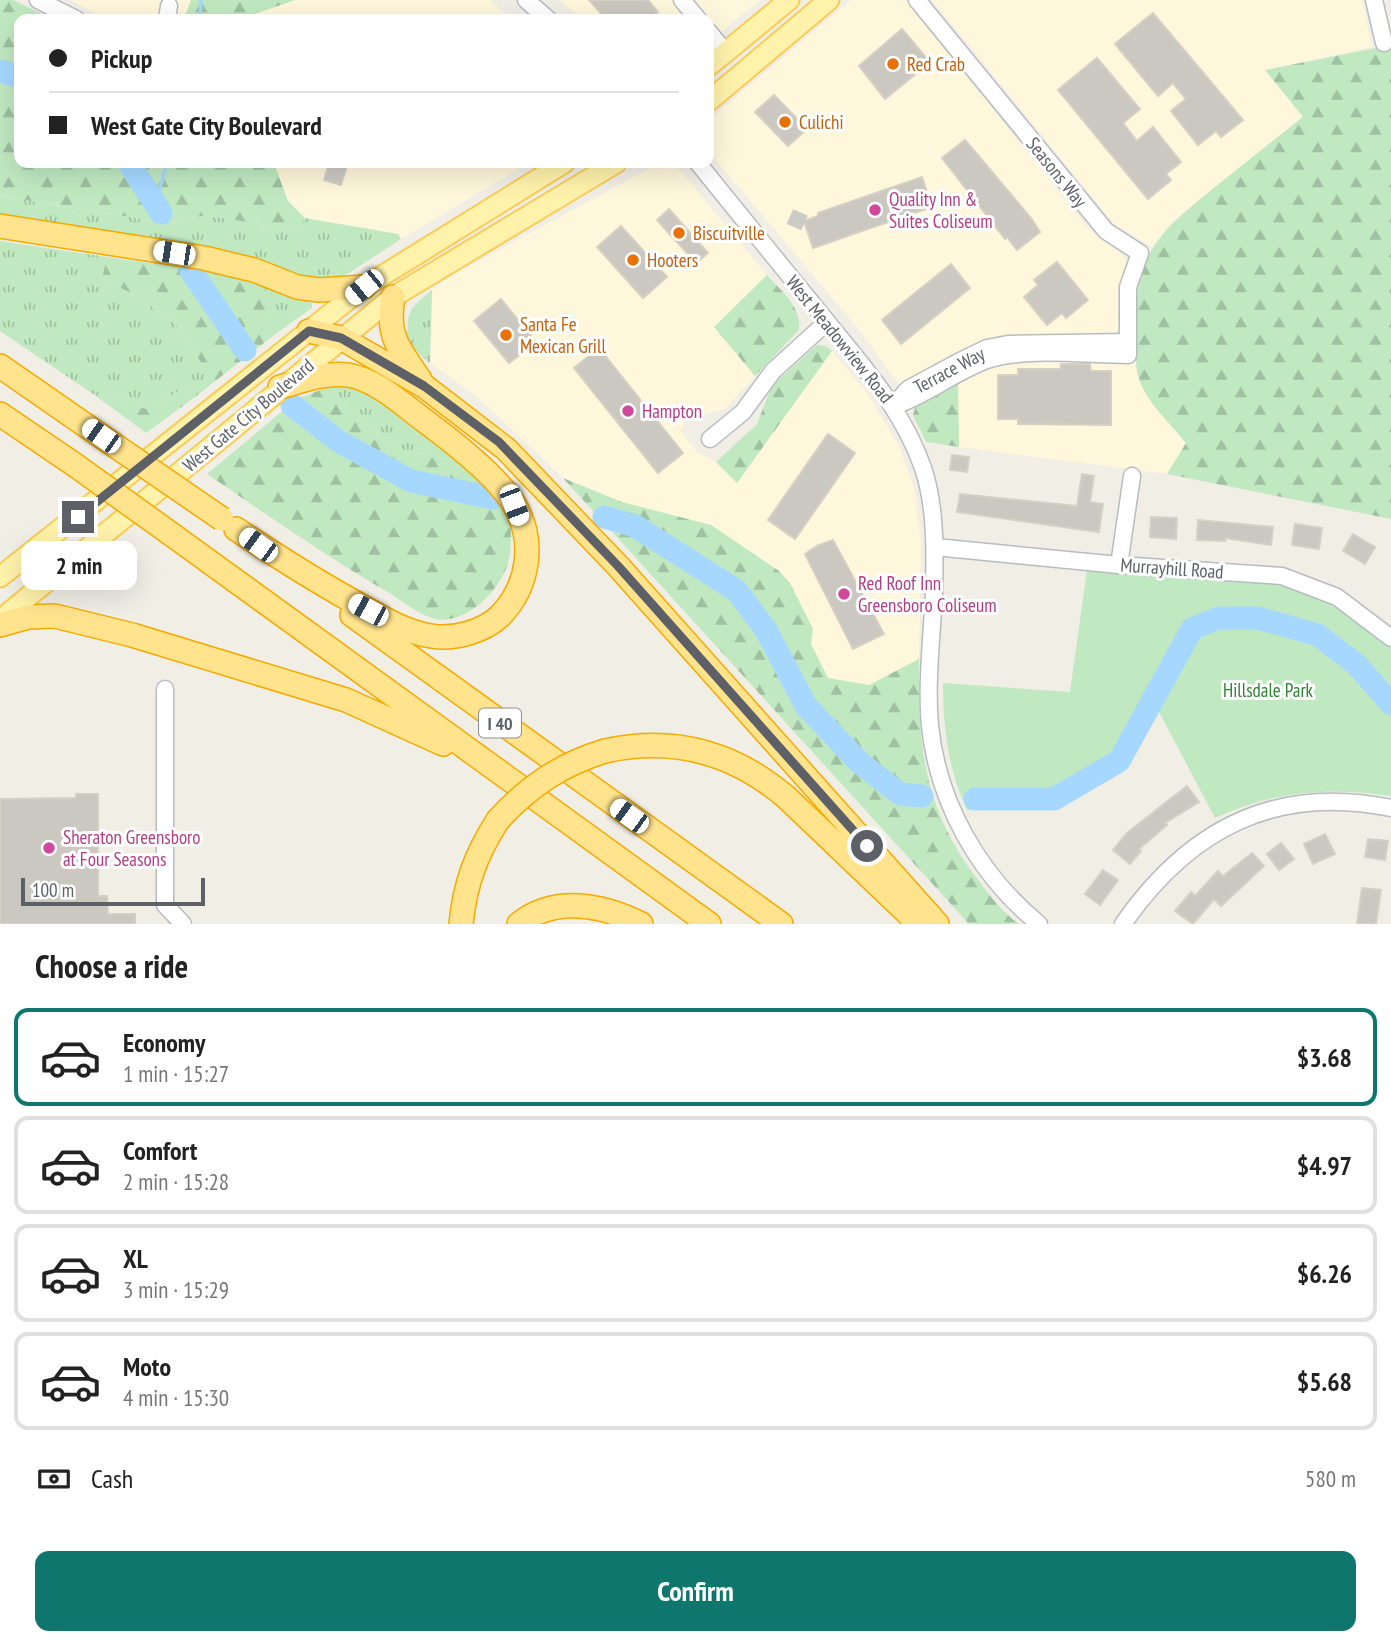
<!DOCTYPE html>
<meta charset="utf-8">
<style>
body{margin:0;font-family:"PT Sans Narrow",sans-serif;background:#f6f6f6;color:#222;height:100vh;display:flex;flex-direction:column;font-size:26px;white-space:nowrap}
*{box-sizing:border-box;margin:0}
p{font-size:23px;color:#767676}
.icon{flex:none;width:38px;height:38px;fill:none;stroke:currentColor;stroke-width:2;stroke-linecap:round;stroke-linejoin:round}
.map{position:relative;height:924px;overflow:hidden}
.sheet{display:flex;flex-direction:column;background:#fff;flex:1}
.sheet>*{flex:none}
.top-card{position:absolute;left:14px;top:14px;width:700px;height:154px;border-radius:14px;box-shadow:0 7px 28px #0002;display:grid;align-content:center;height:154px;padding:0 35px;background:#fff}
.scale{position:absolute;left:21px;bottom:18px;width:184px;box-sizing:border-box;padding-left:7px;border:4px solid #5d6167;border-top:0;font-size:19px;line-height:24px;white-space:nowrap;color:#5d6167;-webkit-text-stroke:5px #fff;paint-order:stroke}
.end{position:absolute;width:32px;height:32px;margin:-16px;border:9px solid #5d6167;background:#fff;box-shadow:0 0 0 4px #fff}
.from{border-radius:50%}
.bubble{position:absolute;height:49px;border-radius:14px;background:#fff;box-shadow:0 7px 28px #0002;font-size:23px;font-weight:700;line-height:49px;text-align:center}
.car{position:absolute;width:21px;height:42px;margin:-21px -10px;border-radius:9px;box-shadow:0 0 5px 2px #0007;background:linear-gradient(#fff 24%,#345 0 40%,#fff 0 76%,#345 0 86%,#fff 0)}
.top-card b{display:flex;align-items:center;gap:24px;height:66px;font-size:26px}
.top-card b+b{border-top:2px solid #e0e0e0}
.top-card i{width:18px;height:18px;background:#222}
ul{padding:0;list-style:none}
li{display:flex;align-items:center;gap:21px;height:98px;margin:0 14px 10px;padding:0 21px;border:4px solid #e0e0e0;border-radius:14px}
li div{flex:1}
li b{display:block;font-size:26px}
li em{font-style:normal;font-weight:700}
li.current{border-color:#0f766e}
li>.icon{width:63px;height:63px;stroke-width:1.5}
h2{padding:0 35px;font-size:32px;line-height:84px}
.pay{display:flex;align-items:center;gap:18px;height:77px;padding:0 35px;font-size:26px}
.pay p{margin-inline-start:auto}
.button{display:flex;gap:14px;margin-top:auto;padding:14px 35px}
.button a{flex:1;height:80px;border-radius:14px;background:#0f766e;color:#fff;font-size:28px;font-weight:700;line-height:80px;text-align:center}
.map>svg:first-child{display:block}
.commercial{fill:#fff7db}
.grass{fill:url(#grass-tufts)}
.forest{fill:url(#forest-firs)}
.green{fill:#c0e9c1}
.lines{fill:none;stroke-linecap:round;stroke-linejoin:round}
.stream{stroke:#a6d8ff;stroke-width:3.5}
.river{stroke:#a6d8ff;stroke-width:23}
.building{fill:#cbc8c2;stroke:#d5d0c3;stroke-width:2}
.minor-tunnel{stroke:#cbcbc6;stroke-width:16;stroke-dasharray:16 8;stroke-linecap:butt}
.minor-casing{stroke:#b8bbc0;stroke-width:19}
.major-casing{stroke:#facc54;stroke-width:23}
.highway-casing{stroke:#f5aa00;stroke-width:26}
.minor{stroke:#fff;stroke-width:16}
.major{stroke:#fff2ab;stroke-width:19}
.highway{stroke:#ffe38d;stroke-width:23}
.highway-bridge-casing{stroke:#f5aa00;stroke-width:26;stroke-linecap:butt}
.highway-bridge{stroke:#ffe38d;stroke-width:23}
.route{stroke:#5d6167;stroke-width:9}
.food-dot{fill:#e8710a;stroke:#fff;stroke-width:2.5}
.hotel-dot{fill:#d1479c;stroke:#fff;stroke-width:2.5}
.labels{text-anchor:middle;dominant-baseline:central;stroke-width:6;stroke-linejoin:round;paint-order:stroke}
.shield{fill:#fff;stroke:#8e9095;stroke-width:2}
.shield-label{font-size:18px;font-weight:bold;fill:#5d6167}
.food-label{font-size:19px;fill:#c56008;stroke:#fff;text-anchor:start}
.street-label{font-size:19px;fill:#5d6167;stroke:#fff}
.hotel-label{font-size:19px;fill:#b23c85;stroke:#fff;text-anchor:start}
.park-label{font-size:19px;fill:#2f8333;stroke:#fff}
</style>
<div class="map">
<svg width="1391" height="924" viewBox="0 0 1391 924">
<defs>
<pattern id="grass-tufts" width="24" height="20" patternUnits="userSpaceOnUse" patternTransform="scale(1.75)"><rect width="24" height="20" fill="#c0e9c1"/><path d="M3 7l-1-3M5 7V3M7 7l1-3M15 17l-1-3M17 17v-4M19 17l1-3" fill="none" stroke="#9fc0a1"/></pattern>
<pattern id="forest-firs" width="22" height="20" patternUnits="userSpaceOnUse" patternTransform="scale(1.75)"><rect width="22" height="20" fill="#c0e9c1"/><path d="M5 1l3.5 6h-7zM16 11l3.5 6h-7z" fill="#9fc0a1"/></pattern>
</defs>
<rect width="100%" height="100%" fill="#f0eee5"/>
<g class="commercial">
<path d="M70,0H191L184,19H107Z"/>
<path d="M295,0H490L511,19H240Z"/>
<path d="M560,0H760L709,42V19H581Z"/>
<path d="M851,0H905L1088,228L1125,257L1127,262L1118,291L1119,327L1114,336L900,386L861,332L709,152V120Z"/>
<path d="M932,0H1362L1372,47L1266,70L1303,116L1172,222L1152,247L1114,224Z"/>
<path d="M274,163H529L401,239L397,234L305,218L288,201Z"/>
<path d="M669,165L680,170L767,275L715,327L755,376L725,409L686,418L681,431L697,452L716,462L737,483L832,351L868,394L900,448L914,488L921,543L919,659L869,685L827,678L810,644L622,502L563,478L476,396L430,363L432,290L449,277L650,168L662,169Z"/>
<path d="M1137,359L1139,379L1146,393L1186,443L1167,474L959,447L958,380L989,366L1018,360Z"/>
</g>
<g class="grass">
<path d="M0,196L174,224L205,215L296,230L305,218L398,234L401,239L349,273L321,284L231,252L0,217Z"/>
<path d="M0,241L107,257L102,278L140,298L176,325L214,382L199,394L193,388L185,386C149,413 150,416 110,393L96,396L0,331Z"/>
<path d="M265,287L312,303V308L274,335L265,317Z"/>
<path d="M432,290L430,363L408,345L403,333L408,330C405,310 418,302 432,290Z"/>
<path d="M343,386L378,398L462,462L403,451L381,439L328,387Z"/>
</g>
<g class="forest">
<path d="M0,0H13L52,19H19V163H274L288,201L305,218L296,230L205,215L174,224L0,196Z"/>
<path d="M191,0H295L240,19H184Z"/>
<path d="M1391,45V519L1167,474L1186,443C1171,424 1146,402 1139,379C1134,364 1136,346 1136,331C1133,251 1162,230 1220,183C1247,161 1275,139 1303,117L1265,70Z"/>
<path d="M107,257L217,272L265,287V317L274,335L214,382L176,325L140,298L102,278Z"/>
<path d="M767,275C782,292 802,307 799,330L755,376L714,327Z"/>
<path d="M817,345L826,346L832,351L737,483L716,462L757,424L770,390L778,380Z"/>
<path d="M958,380L959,447L926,442L913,415L915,407Z"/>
<path d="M185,386L193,388L199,394L146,433L96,396L110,393C150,416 149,413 185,386Z"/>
<path d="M328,387L381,439L403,451L462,462L510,511C511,529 513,551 506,569C495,595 463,627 432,618C416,613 400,599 386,591C324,555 266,514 207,474L297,399Z"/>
<path d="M563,478L622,502L711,525L779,571L790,583L813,629L811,644L828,678L869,685L919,659C918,747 923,809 979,881C990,896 1003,913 1019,924H969Z"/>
</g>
<path class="green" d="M1087,570L1272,581C1319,592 1354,618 1391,649V796C1328,787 1273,791 1215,818L1158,710L1126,763L1089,791L1055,804L967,810C948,770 943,727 943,683L1070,692Z"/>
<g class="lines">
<g class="stream">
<path d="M200,19L201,0"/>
<path d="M155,205L167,163"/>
</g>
<g class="river">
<path d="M0,71L19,77"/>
<path d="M129,163L161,213"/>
<path d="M191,271L245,350"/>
<path d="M292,405L338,441L411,481L492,498"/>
<path d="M604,517L635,526L737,591L766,630L806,706L860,763L900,794L922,796"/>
<path d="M975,799H1054L1119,761L1192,629L1218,618H1258L1318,635L1357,665L1391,704"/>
</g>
</g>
<g class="building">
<path d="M589,0H648L658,12L649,19H606Z"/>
<path d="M1153,13L1243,120L1221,137L1216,131L1198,145L1171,111L1186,99L1173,83L1158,96L1115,44Z"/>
<path d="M902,29L930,62L885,99L859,66Z"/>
<path d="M1097,58L1140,109L1123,123L1137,141L1153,127L1181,162L1166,174L1171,180L1148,199L1058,90Z"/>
<path d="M774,95L807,129L788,146L755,112Z"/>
<path d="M965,140L1031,218L1040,232L1017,250L1007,237L1005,239L942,158Z"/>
<path d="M329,163H348L341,185L324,180Z"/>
<path d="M922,177L932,207L813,248L804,221L818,216V213Z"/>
<path d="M669,209L708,253L696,263L657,220Z"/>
<path d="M621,226L667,277L643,298L597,247Z"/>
<path d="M1057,262L1088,300L1066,318L1062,313L1047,325L1024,297L1038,285L1034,280Z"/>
<path d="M951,264L970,288L901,344L882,320Z"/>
<path d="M501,299L536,342L509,363L474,321Z"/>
<path d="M599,348L683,453L658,473L574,368Z"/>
<path d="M1061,364H1090L1091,371H1111V425L1018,424V419H998V375H1018V369H1061Z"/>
<path d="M828,434L855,453L795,539L768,520Z"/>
<path d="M952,455L969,457L967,472L950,470Z"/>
<path d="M1082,474L1094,476L1090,502L1103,504L1099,532L957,512L960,494L1077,506Z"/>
<path d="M1151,517L1177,518L1176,539L1150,537Z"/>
<path d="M1198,520L1273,527L1271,545L1225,538V541L1197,540Z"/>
<path d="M1295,524L1322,528L1319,549L1292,545Z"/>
<path d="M1353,534L1375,547L1365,564L1343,551Z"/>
<path d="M833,540L884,634L853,649L805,554L817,546Z"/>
<path d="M1187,786L1199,802L1165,823L1167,825L1139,849L1141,851L1130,864L1113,850L1127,833Z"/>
<path d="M76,794H98V896H107L108,914H135V924H0V799L76,798Z"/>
<path d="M1325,834L1335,854L1313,864L1304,844Z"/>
<path d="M1368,839L1388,841L1385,860L1365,857Z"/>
<path d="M1281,843L1294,859L1279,870L1267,854Z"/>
<path d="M1252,853L1264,866L1221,906L1214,899L1193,924L1175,911L1191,892L1195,896L1218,871L1223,876Z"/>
<path d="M1103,870L1118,880L1100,905L1085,894Z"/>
<path d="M1362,888L1381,890L1376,924H1357Z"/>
</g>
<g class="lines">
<path class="minor-tunnel" d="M794,227L802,209"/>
<g class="minor-casing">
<g id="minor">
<path d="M38,0L76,19"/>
<path d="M526,0L548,19"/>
<path d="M682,0L698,19"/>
<path d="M1374,0L1384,43"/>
<path d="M167,19L169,6"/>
<path d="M709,32L725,52"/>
<path d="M698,163C740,215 782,267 825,319C863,367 902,408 923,468C936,506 935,553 934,593C932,636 926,683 930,726C938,803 979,875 1039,924"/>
<path d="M900,398L908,389L958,362L987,348L1008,344L1127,342"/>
<path d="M894,406C927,395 954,372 987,360C1026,347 1086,355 1128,355V287L1140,253L1106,231L917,0"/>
<path d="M710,439L743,412L773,371L827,322"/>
<path d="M935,547L1119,565L1282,576L1337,597L1391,638"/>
<path d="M1119,565L1132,476"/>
<path d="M165,689V905L183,924"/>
<path d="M1123,924C1189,829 1275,784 1391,808"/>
</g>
</g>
<g class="major-casing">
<g id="major">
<path d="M709,66L789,0"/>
<path d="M709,101L829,0"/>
<path d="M0,577L364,287L564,163"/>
<path d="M0,620L393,297L616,163"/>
</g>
</g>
<g class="highway-casing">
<g id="highway">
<path d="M0,226L204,258L254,270L297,287L319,290L364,287"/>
<path d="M393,297C386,337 399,348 420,380"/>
<path d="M309,331L341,338L424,386L506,449L618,566L937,924"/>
<path d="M0,366L101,436"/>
<path d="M0,414L75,465"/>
<path d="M236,529C278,557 319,583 363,607C384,619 406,632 431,636C453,640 483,632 500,616C529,586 536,541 514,504C496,475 452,441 425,421C402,404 377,380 348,375C325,372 302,381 280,387"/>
<path d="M171,534L709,924"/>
<path d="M352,615L781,924"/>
<path d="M0,625L28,617L55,616L132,635L346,700L443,744"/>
<path d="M605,751C673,736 733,752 786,797L918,923"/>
<path d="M461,924C465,884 476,854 498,820"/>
<path d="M519,924C555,895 603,905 641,924"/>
</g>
</g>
<use href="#minor" class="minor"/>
<use href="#major" class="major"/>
<use href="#highway" class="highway"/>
<g class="highway-bridge-casing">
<g id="highway-bridge">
<path d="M101,436L222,519"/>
<path d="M75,465L171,534"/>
<path d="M498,820C529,786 562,764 605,751"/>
</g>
</g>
<use href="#highway-bridge" class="highway-bridge"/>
</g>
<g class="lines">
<path class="route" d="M78,517L309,331L341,338L424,386L499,442L618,566L867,846"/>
</g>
<g class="food-dot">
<circle cx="893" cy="64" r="7"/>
<circle cx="785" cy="122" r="7"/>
<circle cx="679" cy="233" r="7"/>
<circle cx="633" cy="260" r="7"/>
<circle cx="506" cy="335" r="7"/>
</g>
<g class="hotel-dot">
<circle cx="875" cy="210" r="7"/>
<circle cx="628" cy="411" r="7"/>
<circle cx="844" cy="594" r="7"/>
<circle cx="49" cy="848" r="7"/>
</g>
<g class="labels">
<rect class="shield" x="479" y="708.5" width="42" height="29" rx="5"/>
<g class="shield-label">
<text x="500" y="723">I 40</text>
</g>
<g class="food-label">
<text x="907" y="64">Red Crab</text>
<text x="799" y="122">Culichi</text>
<text x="693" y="233">Biscuitville</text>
<text x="647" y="260">Hooters</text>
<text x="520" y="324">Santa Fe<tspan x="520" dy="22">Mexican Grill</tspan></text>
</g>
<g class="street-label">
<text transform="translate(1057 172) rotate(51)">Seasons Way</text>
<text transform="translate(840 339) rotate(51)">West Meadowview Road</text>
<text transform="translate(949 370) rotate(-28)">Terrace Way</text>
<text transform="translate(248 415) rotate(-40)">West Gate City Boulevard</text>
<text transform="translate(1172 568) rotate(4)">Murrayhill Road</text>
</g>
<g class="hotel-label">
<text x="889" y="199">Quality Inn &amp;<tspan x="889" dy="22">Suites Coliseum</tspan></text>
<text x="642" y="411">Hampton</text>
<text x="858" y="583">Red Roof Inn<tspan x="858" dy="22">Greensboro Coliseum</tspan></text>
<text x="63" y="837">Sheraton Greensboro<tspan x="63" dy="22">at Four Seasons</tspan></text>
</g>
<g class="park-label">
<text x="1268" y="690">Hillsdale Park</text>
</g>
</g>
</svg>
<div class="scale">100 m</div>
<i class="end from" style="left:867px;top:846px"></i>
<i class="end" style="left:78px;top:517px"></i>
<div class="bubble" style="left:21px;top:541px;width:116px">2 min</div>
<i class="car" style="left:174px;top:253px;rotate:279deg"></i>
<i class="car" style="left:364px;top:287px;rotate:231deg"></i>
<i class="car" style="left:101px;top:436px;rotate:305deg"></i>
<i class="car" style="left:514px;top:505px;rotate:159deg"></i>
<i class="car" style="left:258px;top:545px;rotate:306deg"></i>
<i class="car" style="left:368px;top:610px;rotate:298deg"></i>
<i class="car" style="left:629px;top:816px;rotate:306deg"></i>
<div class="top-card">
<b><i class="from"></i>Pickup</b>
<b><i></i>West Gate City Boulevard</b>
</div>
</div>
<section class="sheet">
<h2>Choose a ride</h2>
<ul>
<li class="current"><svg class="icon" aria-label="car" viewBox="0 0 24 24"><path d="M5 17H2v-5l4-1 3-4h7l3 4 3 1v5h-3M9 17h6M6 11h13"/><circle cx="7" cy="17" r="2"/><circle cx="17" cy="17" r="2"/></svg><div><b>Economy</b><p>1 min · 15:27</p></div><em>$3.68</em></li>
<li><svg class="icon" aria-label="car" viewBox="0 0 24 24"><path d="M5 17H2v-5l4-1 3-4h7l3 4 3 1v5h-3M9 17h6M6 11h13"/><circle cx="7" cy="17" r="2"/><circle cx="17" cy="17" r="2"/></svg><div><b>Comfort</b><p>2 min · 15:28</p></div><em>$4.97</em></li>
<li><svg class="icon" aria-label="car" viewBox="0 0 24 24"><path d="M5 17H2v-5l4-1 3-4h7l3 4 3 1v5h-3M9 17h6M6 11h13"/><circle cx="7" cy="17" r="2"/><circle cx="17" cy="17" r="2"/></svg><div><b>XL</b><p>3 min · 15:29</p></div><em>$6.26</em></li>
<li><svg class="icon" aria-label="car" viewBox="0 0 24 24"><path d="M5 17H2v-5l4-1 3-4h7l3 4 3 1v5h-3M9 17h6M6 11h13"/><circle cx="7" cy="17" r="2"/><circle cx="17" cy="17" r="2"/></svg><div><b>Moto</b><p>4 min · 15:30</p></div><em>$5.68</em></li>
</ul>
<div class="pay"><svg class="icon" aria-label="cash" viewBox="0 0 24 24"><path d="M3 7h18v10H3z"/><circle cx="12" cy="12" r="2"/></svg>Cash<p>580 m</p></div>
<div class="button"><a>Confirm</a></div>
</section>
